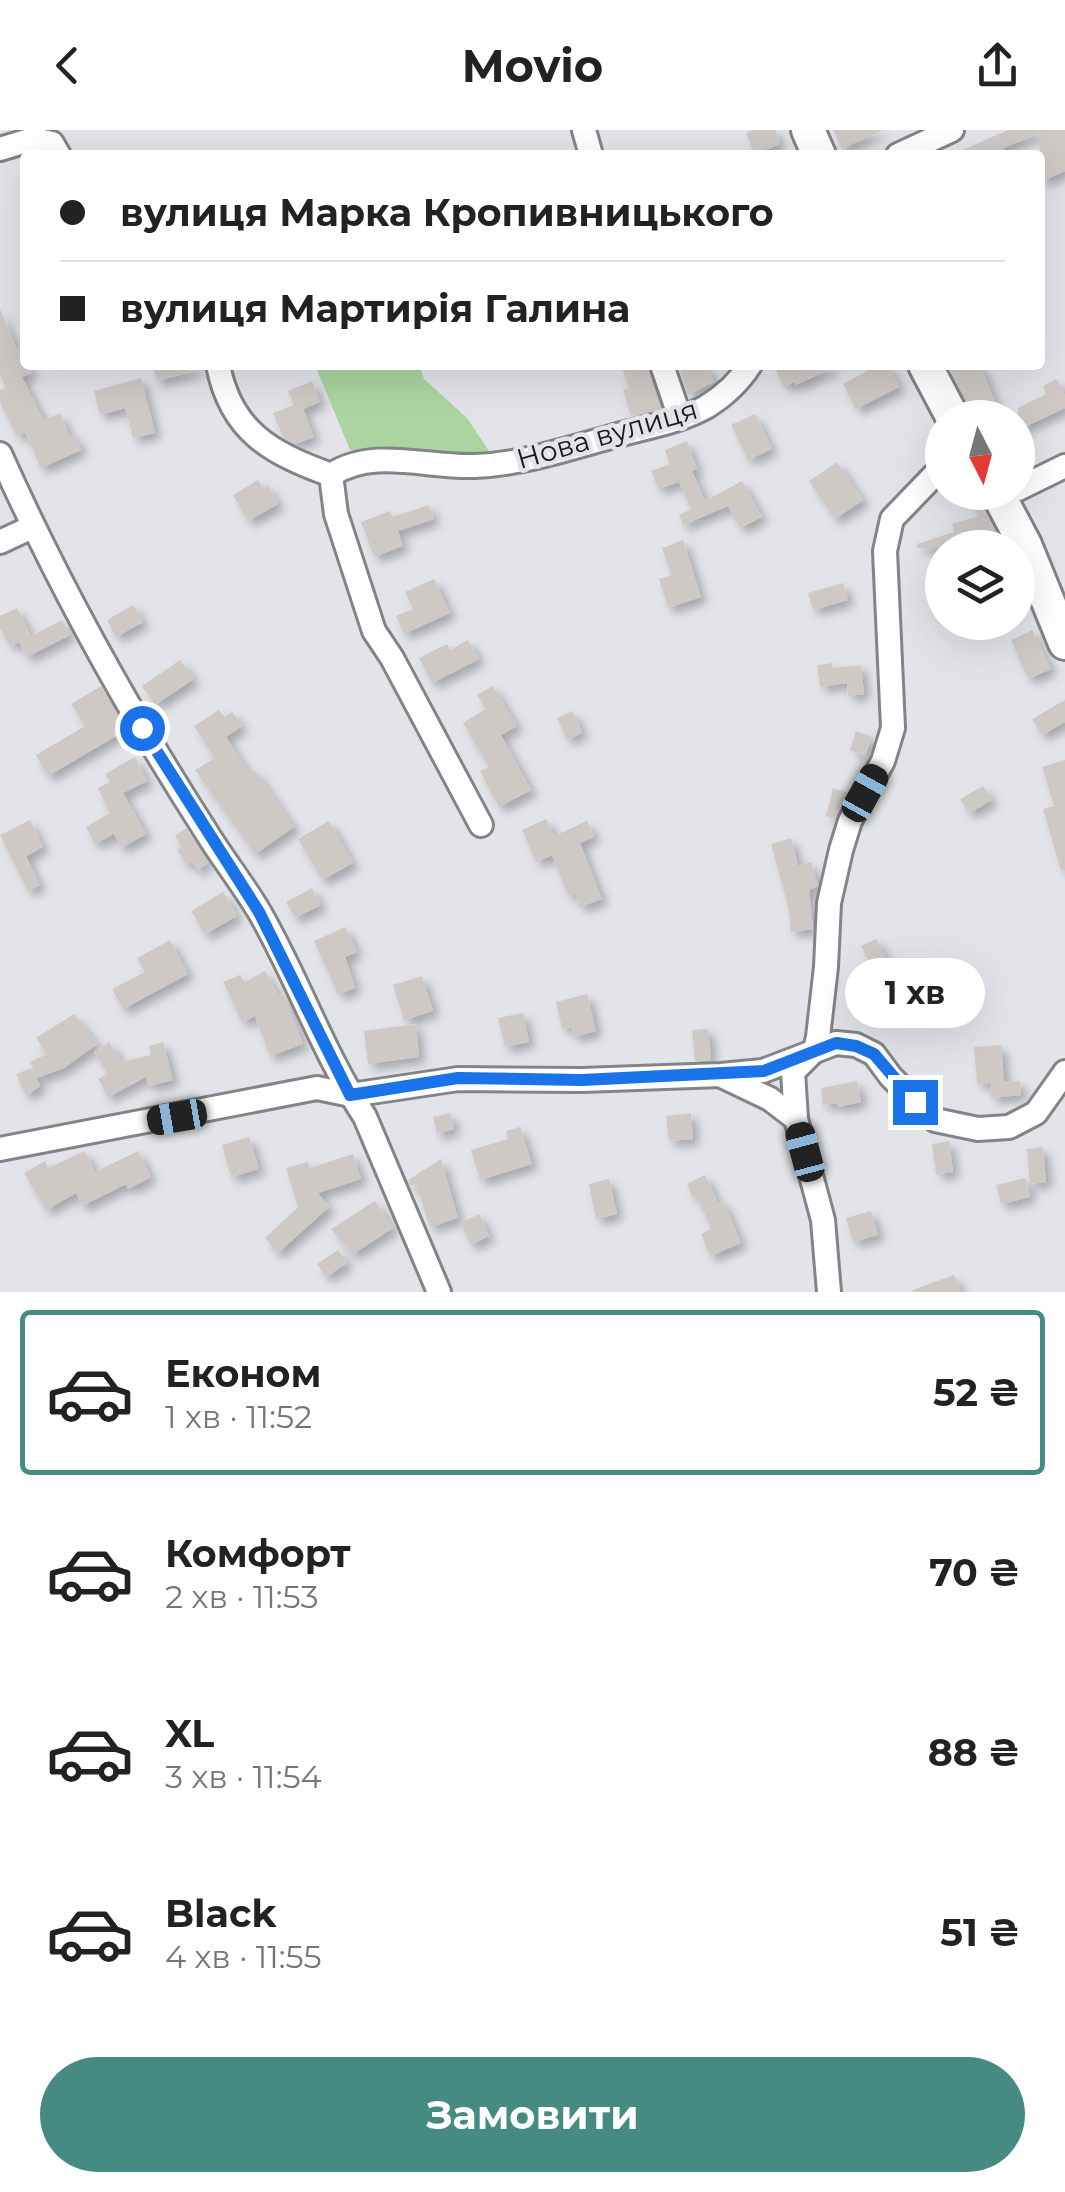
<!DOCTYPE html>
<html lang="uk">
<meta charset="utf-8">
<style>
body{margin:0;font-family:Montserrat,sans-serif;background:#f6f6f6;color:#222;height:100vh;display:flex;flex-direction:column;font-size:38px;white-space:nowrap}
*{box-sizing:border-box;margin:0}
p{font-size:32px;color:#767676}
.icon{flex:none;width:55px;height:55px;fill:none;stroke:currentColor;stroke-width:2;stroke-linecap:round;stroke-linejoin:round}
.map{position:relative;height:1162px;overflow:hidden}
.drawer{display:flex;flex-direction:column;background:#fff;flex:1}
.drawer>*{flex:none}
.top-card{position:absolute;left:20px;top:20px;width:1025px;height:220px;border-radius:10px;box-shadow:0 10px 40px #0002;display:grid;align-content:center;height:220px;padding:0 40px;background:#fff}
.needle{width:65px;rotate:174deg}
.tools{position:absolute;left:925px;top:270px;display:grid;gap:20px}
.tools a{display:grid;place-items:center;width:110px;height:110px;border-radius:50%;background:#fff;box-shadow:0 10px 40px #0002;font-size:50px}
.end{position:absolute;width:45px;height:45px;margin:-22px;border:12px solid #1a73e8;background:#fff;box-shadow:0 0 0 5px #fff}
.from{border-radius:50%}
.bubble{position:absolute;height:70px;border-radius:35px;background:#fff;box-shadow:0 10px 40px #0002;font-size:32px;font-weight:700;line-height:70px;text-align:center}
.car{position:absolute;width:30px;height:60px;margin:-30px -15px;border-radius:12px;box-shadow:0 0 8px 2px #0007;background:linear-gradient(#222 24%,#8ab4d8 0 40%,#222 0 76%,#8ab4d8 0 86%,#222 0)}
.top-card b{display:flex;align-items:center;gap:35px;height:95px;font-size:38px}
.top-card b+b{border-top:2px solid #e0e0e0}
.top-card i{width:25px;height:25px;background:#222}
ul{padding:18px 0 0;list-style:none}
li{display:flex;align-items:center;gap:30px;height:165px;margin:0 20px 15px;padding:0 20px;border:5px solid transparent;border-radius:10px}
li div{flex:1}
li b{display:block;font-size:38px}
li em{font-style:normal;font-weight:700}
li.current{border-color:#468b81}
li>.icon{width:90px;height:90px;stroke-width:1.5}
.primary-button{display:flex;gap:20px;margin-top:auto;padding:20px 40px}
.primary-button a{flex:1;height:115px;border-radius:60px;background:#468b81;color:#fff;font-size:40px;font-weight:700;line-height:115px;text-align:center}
header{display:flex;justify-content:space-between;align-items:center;height:130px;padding:0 40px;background:#fff;font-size:45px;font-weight:700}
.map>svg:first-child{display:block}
.green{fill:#acd4a1}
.building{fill:#cfc9c6;filter:url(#shadow)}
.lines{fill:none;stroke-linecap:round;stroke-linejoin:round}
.street-casing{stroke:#828488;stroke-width:28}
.secondary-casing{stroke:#828488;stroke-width:38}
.street{stroke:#fff;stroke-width:22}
.secondary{stroke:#fff;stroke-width:32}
.route{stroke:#1a73e8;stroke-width:12}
.labels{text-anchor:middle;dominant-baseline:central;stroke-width:9;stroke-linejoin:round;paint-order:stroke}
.street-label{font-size:28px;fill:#19191b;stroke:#e3e4ea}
</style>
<header><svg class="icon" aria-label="back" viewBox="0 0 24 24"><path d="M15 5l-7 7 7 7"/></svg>Movio<svg class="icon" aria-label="share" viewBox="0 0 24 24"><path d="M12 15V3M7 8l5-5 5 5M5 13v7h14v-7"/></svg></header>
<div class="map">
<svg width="1065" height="1162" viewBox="0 0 1065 1162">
<defs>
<filter id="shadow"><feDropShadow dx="6" dy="6" stdDeviation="5" flood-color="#0004"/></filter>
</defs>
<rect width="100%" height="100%" fill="#e3e4ea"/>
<path class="green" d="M315,235H419L424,249L467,288L493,327L350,320Z"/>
<g class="building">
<path d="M754,0H775L780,14L754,24L746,3Z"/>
<path d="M833,0H883L842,19Z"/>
<path d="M1008,0H1065V41L1040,52V3L1003,18L1007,25H951Z"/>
<path d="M0,179L16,218L20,216L25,235H29L32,243L22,247L44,291L60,283L70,307L75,305L81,320L41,338L25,302L17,306L0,272V260L6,258L0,245Z"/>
<path d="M152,235H198V240L157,251Z"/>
<path d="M621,235H646L661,279L631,286L623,260L629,258Z"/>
<path d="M692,235H706L714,252L688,265L680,241Z"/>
<path d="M774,235H838L796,255L794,252L784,257Z"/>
<path d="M878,235H888L899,257L856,279L843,254Z"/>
<path d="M948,235H980L1002,288H973Z"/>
<path d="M141,248L155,303L133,308L125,278L100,285L94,261Z"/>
<path d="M1057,249L1065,266V278L1018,300V278L1046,264L1043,256Z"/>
<path d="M312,251L320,272L303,279L314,307L295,314L283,307L273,283L294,275L288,261Z"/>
<path d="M755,284L772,319L748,330L731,295Z"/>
<path d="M687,311L697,339L692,341L705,371L742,351L762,387L740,398L728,376L683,395L679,385L691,379L679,352L658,359L651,341L670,334L665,320Z"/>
<path d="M837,332L863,370L835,389L809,351Z"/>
<path d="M258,350L263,359L268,356L278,374L248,391L233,365Z"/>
<path d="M964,362H977L1004,418H917V414L954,402L952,394L979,386Z"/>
<path d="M429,375L434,389L398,401L403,416L374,427L361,392L390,381L392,387Z"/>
<path d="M683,410L701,467L668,478L659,449L671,445L662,418Z"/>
<path d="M434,449L450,483L404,504L396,486L413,479L405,462Z"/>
<path d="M843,453L848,470L813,480L808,463Z"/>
<path d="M133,475L143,492L116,507L107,490Z"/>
<path d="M17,478L31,506L62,490L70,505L27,527L19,512L22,511L10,516L0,498V486Z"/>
<path d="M1032,500L1051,539L1028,549L1011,510Z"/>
<path d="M468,510L479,529L432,553L419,528L447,514L450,520Z"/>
<path d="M180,530L194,549L155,575L142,556Z"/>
<path d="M832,533L833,538L861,535L864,564L848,566L847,553L820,557L817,535Z"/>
<path d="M101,556L126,600L48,646L36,625L85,596L71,574Z"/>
<path d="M493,556L517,596L501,605L531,660L499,677L480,641L489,637L463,593L486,579L477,565Z"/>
<path d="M1065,570V592L1042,605L1032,589Z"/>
<path d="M219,580L224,587L232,582L242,596L226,607L249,644L254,640L294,697L255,724L195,640L215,628L194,596Z"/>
<path d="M573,581L582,603L567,610L557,588Z"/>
<path d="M856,601L872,607L865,626L850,620Z"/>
<path d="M135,627L147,651L123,663L146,704L121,718L114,704L95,714L86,697L110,683L98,658L110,652L105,644Z"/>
<path d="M1065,630V740H1061L1043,679L1054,676L1042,637Z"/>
<path d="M983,656L992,670L969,683L960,669Z"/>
<path d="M833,658L849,663L835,689L826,686Z"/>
<path d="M546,689L554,706L587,691L594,707L580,713L602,769L580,777L575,763L568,766L552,725L536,732L522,700Z"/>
<path d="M30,690L43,717L26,726L40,755L28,761L0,705Z"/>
<path d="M329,691L353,733L322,750L298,709Z"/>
<path d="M186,698L208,733L198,740L192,732L187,735L177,720L182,717L175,706Z"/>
<path d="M791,708L798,736L811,732L818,756L809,760L813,799L791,802L789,780L771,714Z"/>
<path d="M312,758L321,775L295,788L286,772Z"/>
<path d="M223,762L237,786L205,804L191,781Z"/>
<path d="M345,797L357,822L345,827L355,858L338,864L314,811Z"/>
<path d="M876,809L896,846L861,864L854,851L865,845L862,840L871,835L861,816Z"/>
<path d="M170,810L188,844L123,879L112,859L145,842L137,828Z"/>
<path d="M265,841L279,866L284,864L303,914L270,926L255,886L242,892L223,852L240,845L244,852Z"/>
<path d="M422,846L433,881L404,890L393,855Z"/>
<path d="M587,864L596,901L574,907L571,897L562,899L556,872Z"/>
<path d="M523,883L529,912L505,917L498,888Z"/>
<path d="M74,884L97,914L64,938L37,948L30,932L47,924L36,908Z"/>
<path d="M416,894L419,927L368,934L364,901Z"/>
<path d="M708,899L711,930L695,931L692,900Z"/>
<path d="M109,912L122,932L151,925L149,916L163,912L173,950L148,956L146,947L108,967L98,949L108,944L94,922Z"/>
<path d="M1001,915L1004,952L1020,951L1021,965L991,968L990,953L977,954L974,917Z"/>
<path d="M32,938L40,956L26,966L16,944Z"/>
<path d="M857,951L861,972L838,977L837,973L823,975L821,958Z"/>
<path d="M450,983L454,999L437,1004L433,987Z"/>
<path d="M691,983L693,1009L669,1011L666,986Z"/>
<path d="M520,997L532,1034L480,1050L471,1020L508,1009L506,1001Z"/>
<path d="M249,1007L259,1039L231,1047L222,1015Z"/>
<path d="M949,1011L953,1042L936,1044L932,1014Z"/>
<path d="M1043,1017L1046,1052L1030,1054L1027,1019Z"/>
<path d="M85,1021L95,1042L138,1021L151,1047L128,1059L126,1054L82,1076L76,1063L46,1080L24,1043L45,1031L48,1038Z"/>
<path d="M353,1024L361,1049L318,1063L329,1077L278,1123L265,1108L298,1077L286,1038L308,1032L310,1038Z"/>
<path d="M441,1029L458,1088L430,1097L416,1054L410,1056L408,1050Z"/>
<path d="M705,1045L718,1073L723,1071L741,1113L710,1126L701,1104L711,1099L697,1066L693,1068L687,1054Z"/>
<path d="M1025,1048L1030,1067L1001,1074L996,1055Z"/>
<path d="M609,1049L617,1084L596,1089L589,1054Z"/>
<path d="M375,1071L393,1098L353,1124L331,1099Z"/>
<path d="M871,1081L878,1105L853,1112L846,1088Z"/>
<path d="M479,1084L489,1106L471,1115L460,1093Z"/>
<path d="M338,1120L347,1133L326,1147L317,1134Z"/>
<path d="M954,1145L961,1162H913L912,1160Z"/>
</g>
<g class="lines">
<g class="street-casing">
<g id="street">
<path d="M584,0L591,25"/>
<path d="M0,19L33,9L52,13L59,25"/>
<path d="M898,25L952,0"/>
<path d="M218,235C231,302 271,323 331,345L336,384L374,501L392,528L481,695"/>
<path d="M662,235L680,288"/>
<path d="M0,324C58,454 128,580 205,700C222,728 243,754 260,783C298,849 323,923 365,987L439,1162"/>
<path d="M331,345C373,317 427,338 475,336C524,334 570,318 618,305C647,297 679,292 706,277C724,266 739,252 750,235"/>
<path d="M1018,359L1065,336"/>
<path d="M0,412L32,397"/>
<path d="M722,946L770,969L796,989"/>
<path d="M0,1019L317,958L351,965L458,949L582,950L721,945L763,941L836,913L856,915L874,924L891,947L935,990L978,999L1009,997L1036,983L1065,942"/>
<path d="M829,1162L823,1090L796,989L793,942L815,920L818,907L826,837L829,773L841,720L850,691L883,631L893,598L885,421L892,389L942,337"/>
</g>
</g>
<g class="secondary-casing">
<g id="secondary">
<path d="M808,0L819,25"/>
<path d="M925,235L953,288"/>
<path d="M997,362L1025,415L1065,513"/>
</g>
</g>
<use href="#street" class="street"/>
<use href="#secondary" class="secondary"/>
</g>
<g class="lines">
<path class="route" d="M142,598L259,782L350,965L458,948L582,950L764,941L836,913L856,916L874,924L915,972"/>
</g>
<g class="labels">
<g class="street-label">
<text transform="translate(607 304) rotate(-16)">Нова вулиця</text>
</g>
</g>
</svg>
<div class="tools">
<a><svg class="needle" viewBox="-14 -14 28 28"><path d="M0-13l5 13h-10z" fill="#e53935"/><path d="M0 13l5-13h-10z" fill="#767676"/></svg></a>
<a><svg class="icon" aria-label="layers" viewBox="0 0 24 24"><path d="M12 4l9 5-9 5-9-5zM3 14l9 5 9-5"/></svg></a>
</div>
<i class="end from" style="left:142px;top:598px"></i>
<i class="end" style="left:915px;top:972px"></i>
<div class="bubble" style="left:845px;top:828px;width:140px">1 хв</div>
<i class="car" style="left:865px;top:663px;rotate:29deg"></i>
<i class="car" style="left:177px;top:987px;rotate:260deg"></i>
<i class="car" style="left:805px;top:1022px;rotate:345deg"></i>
<div class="top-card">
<b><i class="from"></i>вулиця Марка Кропивницького</b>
<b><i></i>вулиця Мартирія Галина</b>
</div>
</div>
<section class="drawer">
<ul>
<li class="current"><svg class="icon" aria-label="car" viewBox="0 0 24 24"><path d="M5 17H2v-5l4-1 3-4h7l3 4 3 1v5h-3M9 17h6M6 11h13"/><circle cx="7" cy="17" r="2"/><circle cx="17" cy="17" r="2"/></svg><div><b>Економ</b><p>1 хв · 11:52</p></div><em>52 ₴</em></li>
<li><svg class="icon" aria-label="car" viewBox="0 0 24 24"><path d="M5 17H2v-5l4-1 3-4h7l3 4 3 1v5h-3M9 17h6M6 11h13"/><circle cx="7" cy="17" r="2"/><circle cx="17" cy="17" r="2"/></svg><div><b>Комфорт</b><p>2 хв · 11:53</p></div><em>70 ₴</em></li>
<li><svg class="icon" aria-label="car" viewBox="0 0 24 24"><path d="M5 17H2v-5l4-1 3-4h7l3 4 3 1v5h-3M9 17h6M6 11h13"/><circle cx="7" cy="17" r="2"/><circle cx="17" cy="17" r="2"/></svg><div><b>XL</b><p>3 хв · 11:54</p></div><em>88 ₴</em></li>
<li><svg class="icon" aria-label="car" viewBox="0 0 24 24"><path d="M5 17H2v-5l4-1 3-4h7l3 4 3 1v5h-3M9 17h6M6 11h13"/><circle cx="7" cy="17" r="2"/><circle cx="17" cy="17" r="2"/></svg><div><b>Black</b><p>4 хв · 11:55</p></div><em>51 ₴</em></li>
</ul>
<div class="primary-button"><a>Замовити</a></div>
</section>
